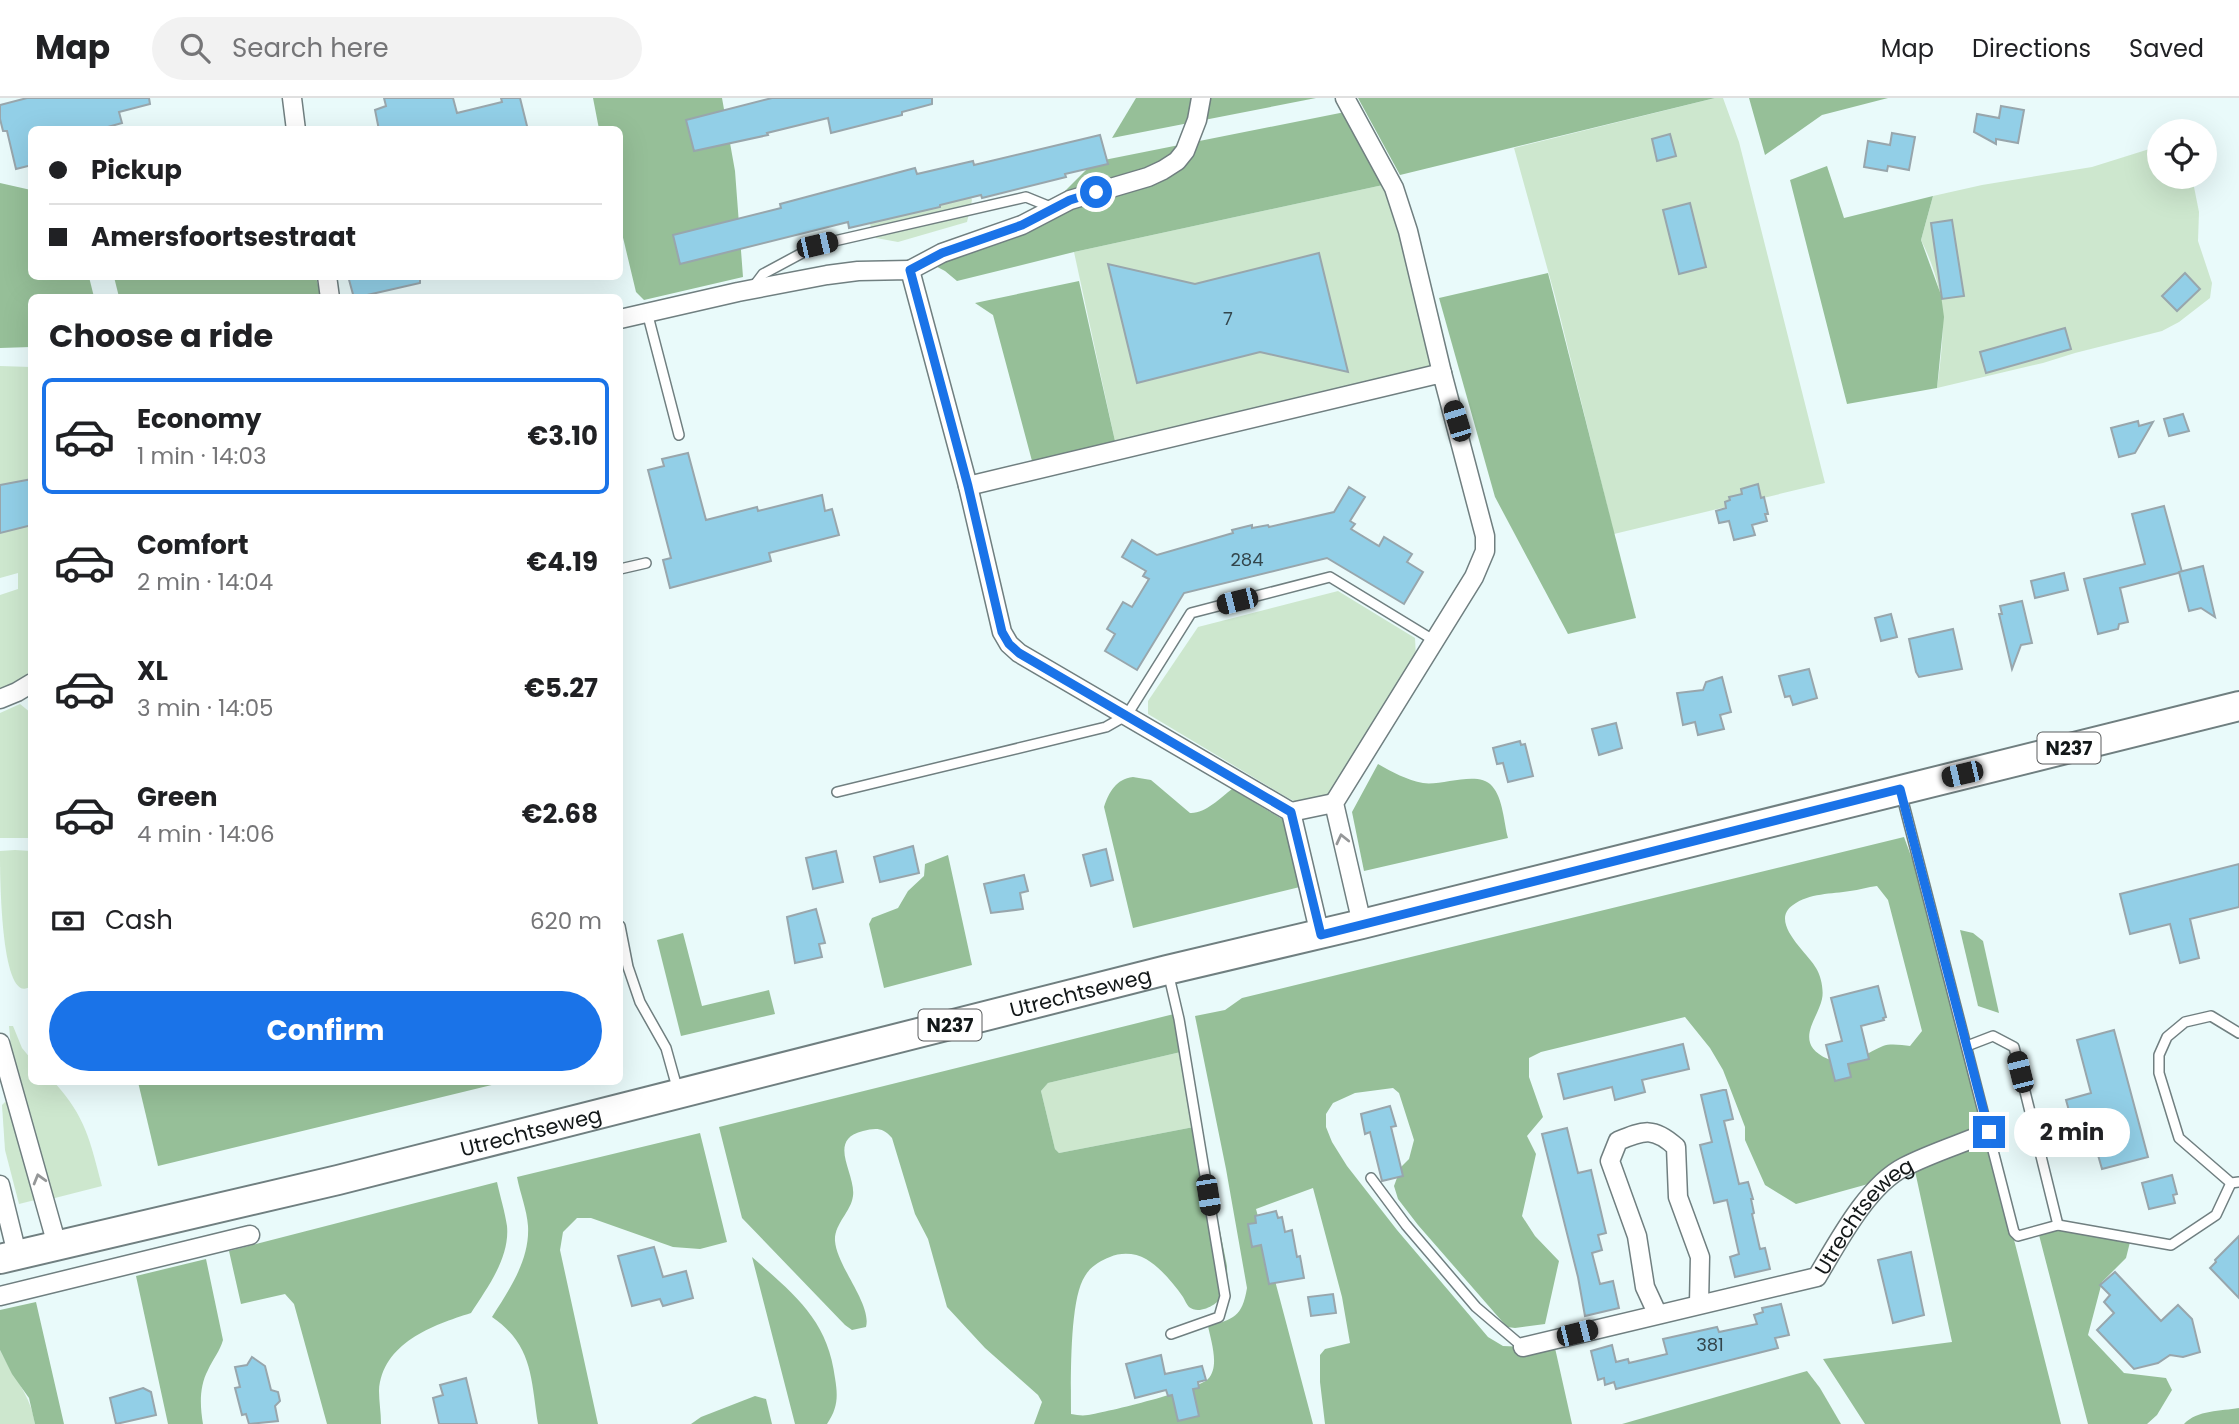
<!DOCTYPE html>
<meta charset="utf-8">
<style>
body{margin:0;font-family:Poppins,sans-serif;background:#f2f2f2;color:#202124;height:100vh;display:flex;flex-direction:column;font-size:26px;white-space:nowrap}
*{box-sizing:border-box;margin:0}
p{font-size:23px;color:#757577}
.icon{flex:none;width:38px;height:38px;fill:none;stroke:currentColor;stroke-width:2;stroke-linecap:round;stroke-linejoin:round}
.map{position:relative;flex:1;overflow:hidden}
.panel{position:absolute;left:28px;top:196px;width:595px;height:791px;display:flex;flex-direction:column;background:#fff;border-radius:10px;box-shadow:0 7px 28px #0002}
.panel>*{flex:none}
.top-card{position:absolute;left:28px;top:28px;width:595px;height:154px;border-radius:10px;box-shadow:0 7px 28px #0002;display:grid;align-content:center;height:154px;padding:0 21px;background:#fff}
.buttons{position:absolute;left:2147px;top:21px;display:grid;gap:14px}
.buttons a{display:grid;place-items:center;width:70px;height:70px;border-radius:50%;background:#fff;box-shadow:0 7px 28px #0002;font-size:35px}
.end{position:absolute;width:32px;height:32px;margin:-16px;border:9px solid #1a73e8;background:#fff;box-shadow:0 0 0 4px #fff}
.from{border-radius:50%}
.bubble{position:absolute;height:49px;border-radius:24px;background:#fff;box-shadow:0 7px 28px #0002;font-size:23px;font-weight:700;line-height:49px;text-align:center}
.car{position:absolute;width:21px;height:42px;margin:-21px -10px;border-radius:9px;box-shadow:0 0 5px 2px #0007;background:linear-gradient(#222 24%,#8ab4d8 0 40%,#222 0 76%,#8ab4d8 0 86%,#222 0)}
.top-card b{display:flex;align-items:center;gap:24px;height:66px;font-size:26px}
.top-card b+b{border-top:2px solid #e0e0e0}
.top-card i{width:18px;height:18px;background:#202124}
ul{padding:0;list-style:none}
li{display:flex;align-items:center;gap:21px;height:116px;margin:0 14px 10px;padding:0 7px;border:4px solid transparent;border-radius:10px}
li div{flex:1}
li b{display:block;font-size:26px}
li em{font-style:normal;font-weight:700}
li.current{border-color:#1a73e8}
li>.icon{width:63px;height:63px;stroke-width:1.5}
h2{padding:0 21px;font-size:32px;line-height:84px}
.pay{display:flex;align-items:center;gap:18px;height:77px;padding:0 21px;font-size:26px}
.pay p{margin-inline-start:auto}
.cta{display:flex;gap:14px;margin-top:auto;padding:14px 21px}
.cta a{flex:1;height:80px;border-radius:42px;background:#1a73e8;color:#fff;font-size:28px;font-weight:700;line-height:80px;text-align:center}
header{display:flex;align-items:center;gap:42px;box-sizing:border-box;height:98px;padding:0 35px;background:#fff;border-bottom:2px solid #e0e0e0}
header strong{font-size:33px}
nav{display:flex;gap:38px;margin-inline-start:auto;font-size:24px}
.search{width:490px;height:63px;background:#f2f2f2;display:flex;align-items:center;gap:18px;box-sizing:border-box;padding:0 24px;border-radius:38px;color:#757577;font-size:26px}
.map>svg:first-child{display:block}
.green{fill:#cde7ce}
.forest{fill:#96bf98;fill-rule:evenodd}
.building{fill:#92cfe7;stroke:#98a6ac;stroke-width:2}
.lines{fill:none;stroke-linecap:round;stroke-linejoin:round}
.service-casing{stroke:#707f80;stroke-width:12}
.minor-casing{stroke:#707f80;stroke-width:21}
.primary-casing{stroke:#707f80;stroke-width:32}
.service{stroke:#fff;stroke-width:9}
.minor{stroke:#fff;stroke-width:18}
.primary{stroke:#fff;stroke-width:28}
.oneway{stroke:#959798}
.route{stroke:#1a73e8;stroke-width:9}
.labels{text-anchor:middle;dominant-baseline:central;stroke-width:7;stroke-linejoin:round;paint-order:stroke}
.number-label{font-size:18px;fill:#33464c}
.shield{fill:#fff;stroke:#5a5d5e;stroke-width:2}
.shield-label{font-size:19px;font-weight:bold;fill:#131819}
.street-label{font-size:21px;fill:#131819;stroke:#fff}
</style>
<header>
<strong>Map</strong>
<div class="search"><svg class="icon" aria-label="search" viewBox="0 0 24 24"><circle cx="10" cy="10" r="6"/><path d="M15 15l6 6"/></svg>Search here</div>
<nav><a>Map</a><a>Directions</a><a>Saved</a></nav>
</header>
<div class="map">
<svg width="2239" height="1326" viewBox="0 0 2239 1326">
<rect width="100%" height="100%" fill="#e9fafa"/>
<g class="green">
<path d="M1715,0H1723L1739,44L1825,385L1614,436L1555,198L1514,50Z"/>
<path d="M2159,48L2160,79H2192L2199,114L2198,143L2212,185L2210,200L2179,224L2162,233L2075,255L2043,265L1937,290C1945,232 1948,196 1921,142L1933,98L1982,87L2092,69Z"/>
<path d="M1383,87L1401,135L1433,267L1115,343L1074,154Z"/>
<path d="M968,92L972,102L967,124L898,144L876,140L869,124Z"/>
<path d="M0,268L31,269V575L0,593V497L18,491V475L0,480Z"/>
<path d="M1338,493L1415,540L1416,560L1332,696L1296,704L1288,700L1148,616V603L1198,529Z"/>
<path d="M20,606L31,615V740H0V615Z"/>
<path d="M15,752L31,753V888C0,912 0,774 0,753Z"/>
<path d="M9,928H13L22,950L31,961L32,984H54C86,1019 90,1043 102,1088L51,1101L12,960Z"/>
<path d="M1185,953L1199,1028L1059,1055L1055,1051L1041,993L1048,985Z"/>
<path d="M5,1004L10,1006L35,1102L19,1106L5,1052L2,1007Z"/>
<path d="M0,1252C12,1277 31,1297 35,1326H0Z"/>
</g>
<g class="forest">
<path d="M593,0H722L735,73L743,179L644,202L636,194L620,127V32L599,31Z"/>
<path d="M1136,0H1316L1112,40Z"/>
<path d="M1358,0H1715L1400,77Z"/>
<path d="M1749,0H1888L1822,17L1765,57Z"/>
<path d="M1345,14L1383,87L1074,154L957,183L945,173L924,162L1053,105L1094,64Z"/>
<path d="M1827,68L1844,120L1933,98L1921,142L1941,197L1944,219L1937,290L1847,306L1790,82Z"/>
<path d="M0,85L31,92L32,178L89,179L94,199L32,200L31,249L0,250Z"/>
<path d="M1548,175L1636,520L1568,536L1495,399L1439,200Z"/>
<path d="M114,179H316L321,199H119Z"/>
<path d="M1079,183L1115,343L1032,363L993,217L975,205Z"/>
<path d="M1378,666C1392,674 1407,682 1423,685C1443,688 1478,672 1492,688C1503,700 1504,725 1508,740L1364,773L1352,714Z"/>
<path d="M1133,679L1151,682L1190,715C1205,716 1220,700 1232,691L1287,724L1304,788L1133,830L1104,709C1109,694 1116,681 1133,679Z"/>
<path d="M1904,739L1914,766L1982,1016L2061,1326H1865L1823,1261L1952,1244L1915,1073L1796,1106L1765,1087L1745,1042V1029L1723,972L1710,950L1685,919L1541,954L1529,960V979L1543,1019L1527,1038L1536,1056L1522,1118L1535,1138L1559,1163L1545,1226L1515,1230L1507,1229L1418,1127L1398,1101L1394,1088L1401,1069L1409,1061L1414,1042L1399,995L1393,990L1355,995L1333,1005L1326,1016V1029L1332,1044L1347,1068L1397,1132L1488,1239L1503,1248L1555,1250L1572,1326H1325L1320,1284V1257L1325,1251L1350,1245L1342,1199L1313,1090L1256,1111L1313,1326H1034L1042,1304L1038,1297L985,1250L947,1209L928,1141L915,1116L892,1040C883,1029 875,1030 863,1033C826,1042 856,1075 853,1098C851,1114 834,1126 835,1143C837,1169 872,1206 866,1229L852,1232L845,1227L742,1120L719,1029L1178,915L1185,953L1048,985L1041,993L1055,1051L1059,1055L1199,1028L1227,1168C1227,1177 1229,1186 1225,1195C1220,1205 1200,1218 1189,1209C1186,1206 1185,1202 1183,1199C1174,1186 1160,1169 1146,1161C1136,1155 1121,1154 1110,1159C1100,1163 1091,1168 1085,1178C1069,1201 1071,1286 1071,1316C1077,1317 1082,1318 1088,1317C1107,1314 1198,1292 1208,1281C1220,1269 1211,1243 1208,1228C1234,1221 1242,1219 1247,1190L1226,1071L1195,918L1225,912L1242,900ZM1877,788L1888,802L1922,933L1910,948C1902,947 1890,945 1883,948C1866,955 1849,970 1828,961C1792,945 1818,921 1822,901C1824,892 1821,878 1816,870C1809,856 1768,824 1793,807C1809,795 1832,796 1850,793C1859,792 1868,789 1877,788Z"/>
<path d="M948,757L972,867L884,890L869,826L872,820L898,810L908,793L924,778L925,766Z"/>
<path d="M1960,832L1973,835L1983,843L1999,915L1978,908Z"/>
<path d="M683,835L702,908L769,892L775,916L681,938L657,842Z"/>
<path d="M138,984H504L158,1068Z"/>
<path d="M700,1035L727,1144L700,1151L673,1149L591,1120H577L563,1134L560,1152L598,1326H538C531,1281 533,1247 492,1219C509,1192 530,1162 528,1128C527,1112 520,1095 517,1079Z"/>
<path d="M497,1084C500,1098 505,1114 507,1128C510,1160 487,1190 471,1215C433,1227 382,1245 379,1293C379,1303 381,1315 381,1326H327L294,1206L285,1196L241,1206L229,1153Z"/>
<path d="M2080,1130L2132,1136L2126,1160L2102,1184L2088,1237L2124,1275L2166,1280L2172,1292L2157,1317L2147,1326H2088L2039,1137L2055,1132Z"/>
<path d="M752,1159C794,1196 828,1222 835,1280C838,1298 838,1310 827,1326H795Z"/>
<path d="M206,1161L223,1242C220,1253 213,1261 208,1272C199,1289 200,1308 203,1326H168L136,1178Z"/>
<path d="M36,1204L64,1326H35L29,1300L12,1276L0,1252V1212Z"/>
<path d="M1807,1273L1820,1290L1841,1326H1622Z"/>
<path d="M755,1298L766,1301L772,1326H691L701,1319Z"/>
<path d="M2239,1310V1326H2184C2197,1312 2221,1313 2239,1310Z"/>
</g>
<g class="building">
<path d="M27,0H149L150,6L119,14L122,25L97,32H32V67L16,71L7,33H3L0,21V7Z"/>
<path d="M384,0H453L457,15L502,4L501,0H520L528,32H379L375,12L386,8Z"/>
<path d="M772,0H932V6L902,14V17L831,35L828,20L767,35L768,37L694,53L686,22Z"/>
<path d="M2001,8L2024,12L2018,45L1996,41V46L1974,34L1977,16L1999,20Z"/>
<path d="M1892,35L1915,39L1909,72L1888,68L1887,73L1864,69L1868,43L1890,47Z"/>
<path d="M1670,36L1676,58L1657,63L1652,41Z"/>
<path d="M1100,37L1108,66L1065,76L1066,79L982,100L981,97L940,107V109L849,130L848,124L680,166L673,137L781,110L780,106L915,70L917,76L973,63L974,67Z"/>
<path d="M1690,105L1706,169L1679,176L1663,112Z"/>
<path d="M1952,122L1964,198L1942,201L1931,125Z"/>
<path d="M1319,155L1348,274L1260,254L1137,285L1108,166L1195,186Z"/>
<path d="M2185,175L2200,191L2177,213L2162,198Z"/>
<path d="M348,178H420V185L354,200Z"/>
<path d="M2065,230L2071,251L1986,275L1980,254Z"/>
<path d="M2183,316L2189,333L2169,338L2164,321Z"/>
<path d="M2138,323L2139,328L2153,324L2135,355L2119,359L2111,330Z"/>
<path d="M688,355L706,422L757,409L758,413L822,397L825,413L832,411L839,437L769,455L771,463L670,490L663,462L671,460L648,372L664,368L662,361Z"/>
<path d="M32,381V427L0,435V387Z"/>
<path d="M1758,386L1761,400L1764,399L1768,416H1765L1767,423L1752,427L1755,437L1734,442L1729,423L1719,425L1716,413L1726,410L1725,404L1730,402L1729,399L1742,396L1741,391Z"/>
<path d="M1349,389L1365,399L1350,423L1355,426L1351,431L1379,448L1384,439L1412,456L1407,464L1423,474L1404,506L1327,460L1184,495L1137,572L1105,553L1115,536L1107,531L1123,504L1132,509L1149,481L1143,478L1146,473L1122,459L1132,442L1157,457L1233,435L1232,432L1252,427V430L1268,427L1269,429L1334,414Z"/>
<path d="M2164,408L2182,474L2120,490L2128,524L2119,526L2118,531L2098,536L2084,481L2145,466L2132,416Z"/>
<path d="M2203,468L2215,519L2201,510L2189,513L2179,474Z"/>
<path d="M2064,475L2068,492L2035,500L2031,483Z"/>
<path d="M2022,503L2032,545L2021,547L2012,571L1999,516H2002L2000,508Z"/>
<path d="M1891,516L1897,539L1881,543L1875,520Z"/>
<path d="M1953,531L1962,571L1919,579L1916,574L1909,541Z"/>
<path d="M1809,571L1817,600L1793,607L1790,598L1785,599L1779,578Z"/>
<path d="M1722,579L1731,614L1720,617L1724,631L1698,637L1695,624L1683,627L1677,595L1703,592L1706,584Z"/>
<path d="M1616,625L1622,650L1599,657L1592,631Z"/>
<path d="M1520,643L1521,647L1525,646L1533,678L1508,684L1503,665L1497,666L1493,650Z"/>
<path d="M913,748L919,775L880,784L874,759Z"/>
<path d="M1106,751L1113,782L1091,788L1083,757Z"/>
<path d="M836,753L843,784L813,791L806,760Z"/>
<path d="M2239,766V809L2190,821L2199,860L2180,865L2170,826L2130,836L2120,796Z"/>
<path d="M1024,777L1028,793L1020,795L1023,811L991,815L984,786Z"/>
<path d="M816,811L825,845L819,846L822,859L795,865L787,819Z"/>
<path d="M1878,888L1886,919L1883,920L1884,922L1861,928L1869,961L1848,966L1851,979L1835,983L1826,947L1842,943L1831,900Z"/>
<path d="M2114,932L2148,1059L2102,1071L2088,1022L2073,1027L2066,1002L2091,995L2077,942Z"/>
<path d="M1683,946L1689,971L1642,982L1645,994L1615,1002L1612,989L1564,1001L1558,976Z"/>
<path d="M1723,992H1726L1733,1021L1724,1023L1739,1086L1748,1084L1753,1101H1751L1754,1115L1752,1116L1760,1151L1765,1150L1770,1171L1735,1179L1730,1159L1739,1156L1727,1102L1714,1105L1700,1047L1712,1044L1701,997Z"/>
<path d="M1390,1008L1396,1028L1391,1029L1403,1078L1382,1083L1370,1034L1365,1036L1361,1016Z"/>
<path d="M1567,1030L1578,1075L1591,1072L1606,1135L1598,1137L1602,1152L1592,1155L1600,1186L1613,1183L1619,1210L1585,1218L1578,1179L1542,1036Z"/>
<path d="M2172,1077L2177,1096L2173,1097L2175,1105L2149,1111L2142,1085Z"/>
<path d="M1276,1113L1278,1120L1282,1119L1285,1134L1292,1132L1297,1159L1300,1158L1304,1180L1269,1186L1261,1147L1252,1149L1248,1126L1256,1125L1255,1118Z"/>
<path d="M2239,1138V1200L2210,1170L2216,1164L2215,1162Z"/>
<path d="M654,1149L663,1179L686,1173L693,1200L663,1208L660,1201L632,1208L618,1158Z"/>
<path d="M1911,1154L1924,1217L1893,1225L1878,1162Z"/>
<path d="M2115,1174L2161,1223L2178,1207L2192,1221L2200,1254L2183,1259L2170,1257L2158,1265L2134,1271L2097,1232L2114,1215L2104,1204L2110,1197L2100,1187Z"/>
<path d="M1333,1196L1336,1215L1311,1218L1308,1199Z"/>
<path d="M1781,1206L1789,1237L1775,1240L1778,1250L1616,1291L1614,1284L1605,1287L1604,1280L1598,1282L1591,1253L1612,1247L1616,1264L1628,1261L1629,1265L1667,1256L1663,1241L1717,1229L1719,1234L1757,1226L1754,1217L1763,1214L1762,1210Z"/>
<path d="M1161,1257L1165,1276L1202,1268L1206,1282L1198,1284L1199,1290L1193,1291L1199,1318L1178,1323L1172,1297L1168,1298L1166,1292L1135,1300L1126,1266Z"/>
<path d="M252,1259L265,1268L271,1292L278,1294L280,1303L275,1308L278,1323L249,1326L246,1316L242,1317L235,1290L240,1289L235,1269L247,1267Z"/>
<path d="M466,1280L477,1326H439L433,1300L443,1297L440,1287Z"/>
<path d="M143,1290L151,1294L156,1317L116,1326L110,1300Z"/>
</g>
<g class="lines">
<g class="service-casing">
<g id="service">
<path d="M754,188L763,176L817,147L1026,99L1053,110"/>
<path d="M647,214L679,337"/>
<path d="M620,471L646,465"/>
<path d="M837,694L1106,629L1127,617L1191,515L1330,479L1435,543"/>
<path d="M1901,695L2014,1134L2018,1138L2058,1127L2171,1147L2216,1117L2231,1085"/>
<path d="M620,828L628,869L640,904L666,950L678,993"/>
<path d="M1168,874L1179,921L1225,1198L1219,1219L1171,1236"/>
<path d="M2239,935L2211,918L2185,924L2167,939L2159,957V975L2179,1040L2231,1085L2239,1084"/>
<path d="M1967,948L1993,938L2014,949L2058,1127"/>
<path d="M1371,1080L1406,1127L1476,1209L1523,1249"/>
</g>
</g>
<g class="minor-casing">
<g id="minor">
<path d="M292,0L296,32"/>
<path d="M1345,0L1394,90L1408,133L1442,275"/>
<path d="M910,172L942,155L1022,127L1070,102L1148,79L1163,72L1177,63L1185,53L1197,22L1201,0"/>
<path d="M327,178L330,200"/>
<path d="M620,221L738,194L827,177L858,173L910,172L968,388L1002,534L1009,546L1019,555L1291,714L1334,705"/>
<path d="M968,388L1442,275L1485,438V453L1474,479L1334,705L1362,826"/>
<path d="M0,601L17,594L32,585"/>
<path d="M1291,714L1320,837"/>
<path d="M0,945L57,1147"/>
<path d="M0,1087L17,1156"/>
<path d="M0,1198L250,1137"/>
<path d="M1657,1215L1645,1189L1637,1138L1610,1063L1618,1043C1644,1032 1654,1029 1676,1049L1678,1099L1700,1159L1699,1206"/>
<path id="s1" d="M1523,1249L1817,1179C1838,1144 1867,1088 1904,1069C1931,1055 1961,1046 1989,1034"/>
</g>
</g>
<g class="primary-casing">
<g id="primary">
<path id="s2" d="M0,1161L338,1082L1167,872L1362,826L2239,608"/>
</g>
</g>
<use href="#service" class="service"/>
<use href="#minor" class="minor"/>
<use href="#primary" class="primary"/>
</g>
<defs><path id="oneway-chevron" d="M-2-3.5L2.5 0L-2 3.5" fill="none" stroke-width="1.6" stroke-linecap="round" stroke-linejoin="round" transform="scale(1.75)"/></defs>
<g class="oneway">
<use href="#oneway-chevron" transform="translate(1342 741) rotate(-103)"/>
<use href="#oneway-chevron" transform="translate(39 1081) rotate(-106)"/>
</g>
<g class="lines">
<path class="route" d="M1096,94L1070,102L1022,127L942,155L910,172L968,388L1002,534L1009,546L1019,555L1291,714L1321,837L1900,691L1989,1034"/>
</g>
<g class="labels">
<g class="number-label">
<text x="1228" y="220">7</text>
<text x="1247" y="461">284</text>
<text x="1710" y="1246">381</text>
</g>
<g class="shield">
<rect x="2037.5" y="634.5" width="63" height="31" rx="5"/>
<rect x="918.5" y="911.5" width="63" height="31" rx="5"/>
</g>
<g class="shield-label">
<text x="2069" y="650">N237</text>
<text x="950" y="927">N237</text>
</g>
<g class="street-label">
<text stroke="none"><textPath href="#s2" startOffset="1113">Utrechtseweg</textPath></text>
<text stroke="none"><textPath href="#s2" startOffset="546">Utrechtseweg</textPath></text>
<text stroke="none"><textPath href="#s1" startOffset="380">Utrechtseweg</textPath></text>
</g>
</g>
</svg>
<div class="buttons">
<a><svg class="icon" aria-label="locate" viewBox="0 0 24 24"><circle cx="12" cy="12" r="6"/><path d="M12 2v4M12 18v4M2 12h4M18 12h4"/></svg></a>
</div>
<i class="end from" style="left:1096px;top:94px"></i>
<i class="end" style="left:1989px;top:1034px"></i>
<div class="bubble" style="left:2014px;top:1010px;width:116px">2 min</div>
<i class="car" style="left:817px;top:147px;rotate:77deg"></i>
<i class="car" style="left:1457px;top:323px;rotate:343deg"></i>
<i class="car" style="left:1237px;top:503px;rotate:256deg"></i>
<i class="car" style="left:1962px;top:676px;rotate:257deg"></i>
<i class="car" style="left:2020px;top:974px;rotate:346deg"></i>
<i class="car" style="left:1208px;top:1097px;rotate:171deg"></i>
<i class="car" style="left:1577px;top:1235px;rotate:76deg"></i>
<div class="top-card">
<b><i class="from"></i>Pickup</b>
<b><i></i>Amersfoortsestraat</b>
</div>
<section class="panel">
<h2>Choose a ride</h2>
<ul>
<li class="current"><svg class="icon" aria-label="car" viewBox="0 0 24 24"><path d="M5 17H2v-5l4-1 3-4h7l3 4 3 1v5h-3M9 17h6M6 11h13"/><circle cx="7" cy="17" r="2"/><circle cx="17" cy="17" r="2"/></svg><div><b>Economy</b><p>1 min · 14:03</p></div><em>€3.10</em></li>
<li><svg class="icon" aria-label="car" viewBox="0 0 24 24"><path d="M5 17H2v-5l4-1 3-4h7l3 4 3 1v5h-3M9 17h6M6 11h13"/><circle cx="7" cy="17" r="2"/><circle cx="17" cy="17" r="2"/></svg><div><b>Comfort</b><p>2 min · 14:04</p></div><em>€4.19</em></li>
<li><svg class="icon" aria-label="car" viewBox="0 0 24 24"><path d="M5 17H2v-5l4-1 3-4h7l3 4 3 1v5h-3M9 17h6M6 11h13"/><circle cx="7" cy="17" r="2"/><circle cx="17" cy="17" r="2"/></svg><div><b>XL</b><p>3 min · 14:05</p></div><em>€5.27</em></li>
<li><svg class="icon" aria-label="car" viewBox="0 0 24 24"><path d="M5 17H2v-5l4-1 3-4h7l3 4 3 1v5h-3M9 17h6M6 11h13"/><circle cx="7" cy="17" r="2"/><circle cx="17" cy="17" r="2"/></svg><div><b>Green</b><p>4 min · 14:06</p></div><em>€2.68</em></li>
</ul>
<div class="pay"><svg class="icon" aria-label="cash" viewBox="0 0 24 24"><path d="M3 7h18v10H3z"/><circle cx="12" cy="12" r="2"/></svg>Cash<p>620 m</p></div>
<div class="cta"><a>Confirm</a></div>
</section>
</div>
